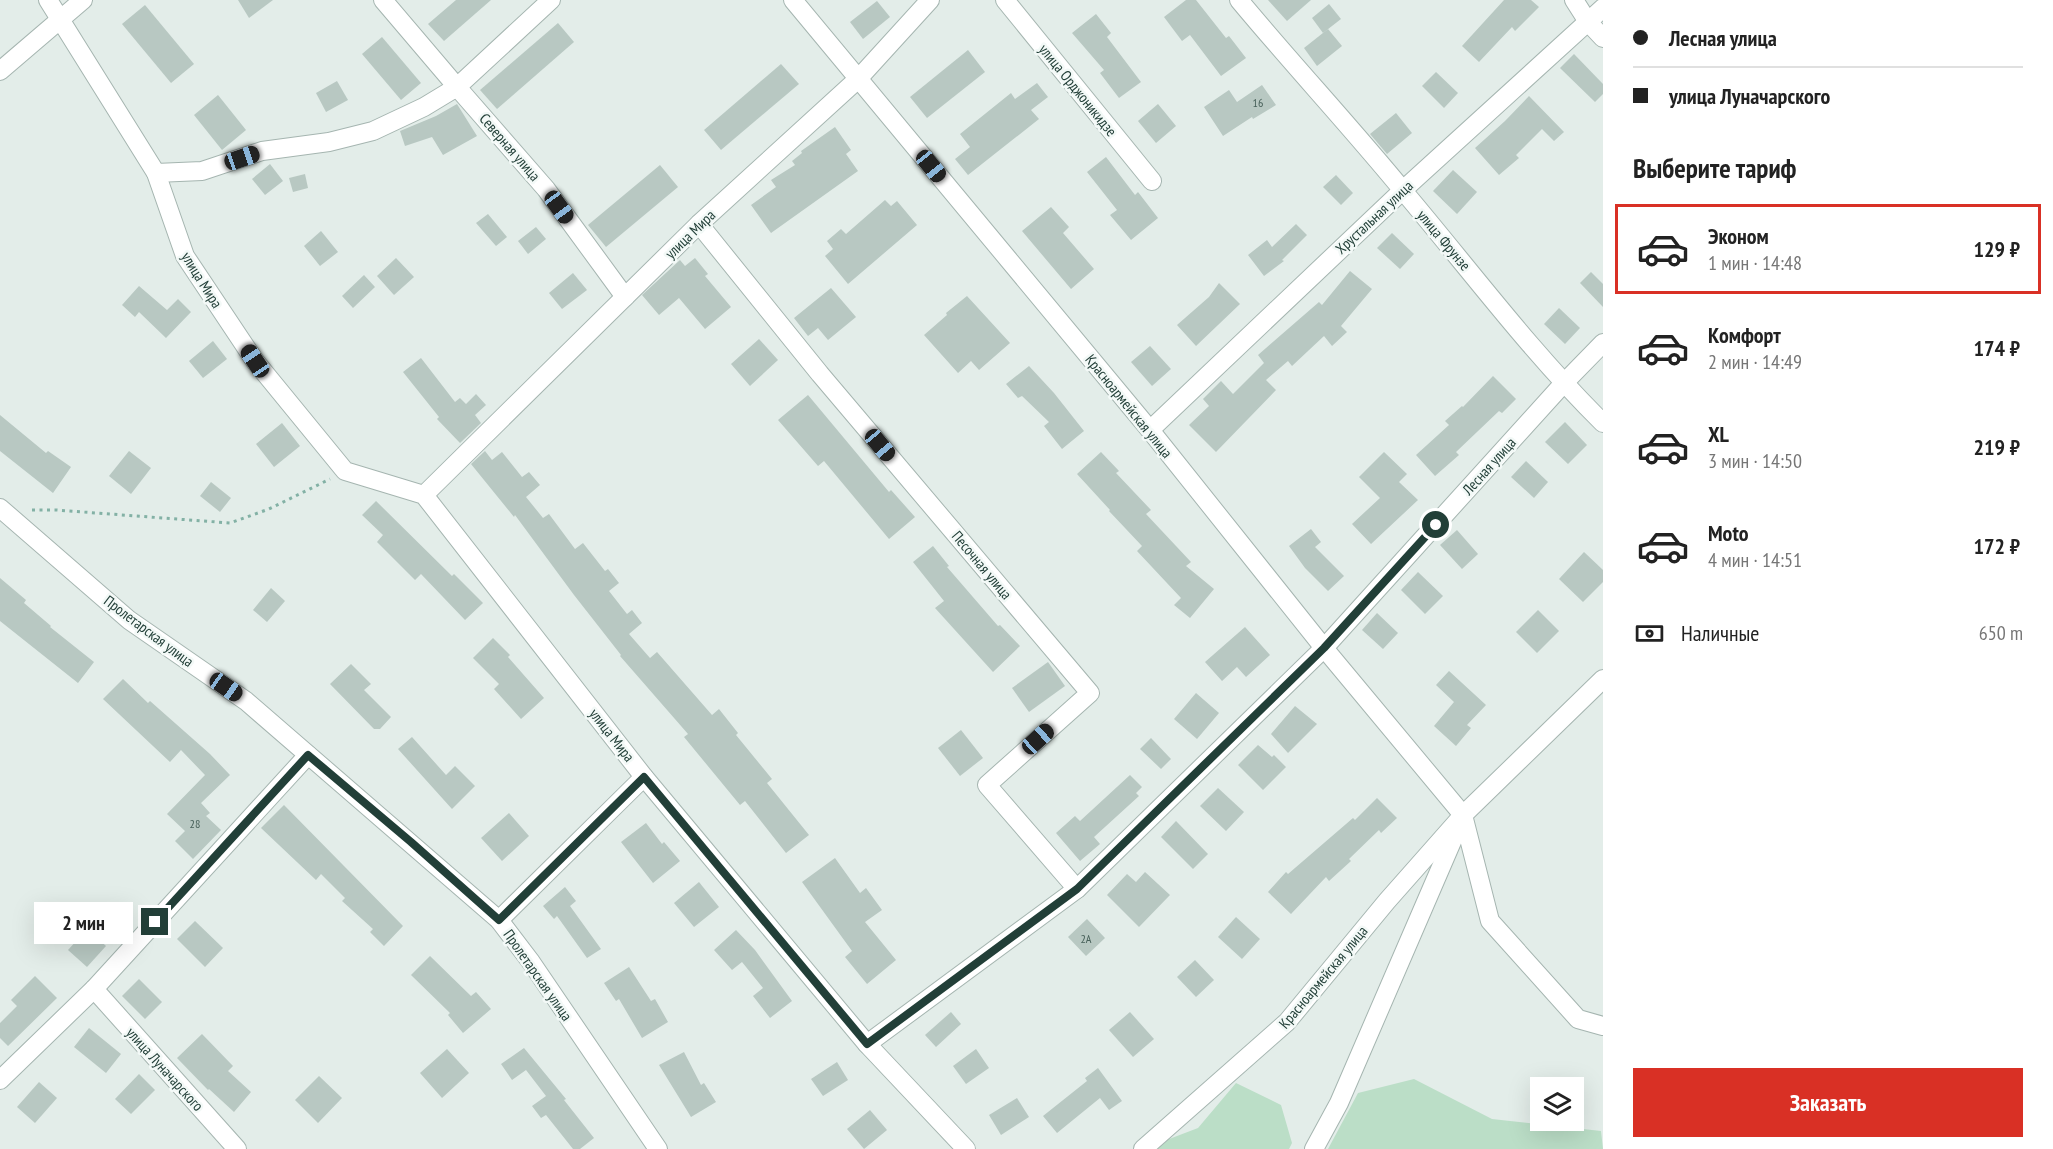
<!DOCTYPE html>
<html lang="ru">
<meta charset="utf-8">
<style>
body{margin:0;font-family:"PT Sans Narrow",sans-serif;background:#f6f6f6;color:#222;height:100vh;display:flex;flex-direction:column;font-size:22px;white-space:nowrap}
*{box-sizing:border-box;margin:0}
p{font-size:20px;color:#767676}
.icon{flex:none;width:33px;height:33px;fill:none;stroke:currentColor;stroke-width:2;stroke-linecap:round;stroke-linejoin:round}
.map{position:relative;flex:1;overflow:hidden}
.panel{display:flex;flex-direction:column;background:#fff;width:450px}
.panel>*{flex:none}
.hud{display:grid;align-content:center;height:132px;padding:0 30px;background:#fff}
.tools{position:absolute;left:1530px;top:1077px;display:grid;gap:12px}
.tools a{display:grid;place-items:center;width:54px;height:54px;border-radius:0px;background:#fff;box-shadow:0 6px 24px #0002;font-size:30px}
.end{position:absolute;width:27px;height:27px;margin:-14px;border:8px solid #223f38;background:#fff;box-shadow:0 0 0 3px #fff}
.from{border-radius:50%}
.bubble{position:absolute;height:42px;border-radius:0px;background:#fff;box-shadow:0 6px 24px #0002;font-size:20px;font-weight:700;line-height:42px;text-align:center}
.car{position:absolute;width:18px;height:36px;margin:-18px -9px;border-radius:8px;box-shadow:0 0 4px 2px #0007;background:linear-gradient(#222 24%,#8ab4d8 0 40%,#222 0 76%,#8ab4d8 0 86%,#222 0)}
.hud b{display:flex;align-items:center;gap:21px;height:57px;font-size:22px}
.hud b+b{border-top:2px solid #e0e0e0}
.hud i{width:15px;height:15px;background:#222}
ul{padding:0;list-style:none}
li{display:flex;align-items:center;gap:18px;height:90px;margin:0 12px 9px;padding:0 18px;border:3px solid transparent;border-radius:0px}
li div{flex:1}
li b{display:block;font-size:22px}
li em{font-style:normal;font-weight:700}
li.active{border-color:#d93025}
li>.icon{width:54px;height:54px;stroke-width:1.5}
h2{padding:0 30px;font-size:27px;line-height:72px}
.pay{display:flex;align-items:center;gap:15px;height:66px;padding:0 30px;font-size:22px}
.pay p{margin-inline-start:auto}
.button{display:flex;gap:12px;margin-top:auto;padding:12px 30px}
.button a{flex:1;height:69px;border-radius:0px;background:#d93025;color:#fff;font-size:24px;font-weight:700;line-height:69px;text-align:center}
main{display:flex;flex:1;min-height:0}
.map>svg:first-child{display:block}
.green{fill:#bbdec7}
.building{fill:#b8c8c2}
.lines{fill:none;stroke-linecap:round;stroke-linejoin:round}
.minor-casing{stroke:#a5b5b0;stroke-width:20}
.path{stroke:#83b1a5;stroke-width:3;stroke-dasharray:3 4.5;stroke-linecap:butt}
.minor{stroke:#fff;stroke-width:18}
.route{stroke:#223f38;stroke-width:8}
.labels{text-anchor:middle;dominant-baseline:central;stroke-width:5;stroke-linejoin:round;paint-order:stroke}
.number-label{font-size:12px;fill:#48615a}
.street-label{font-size:15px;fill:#223f38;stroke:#f3f9f7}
</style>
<main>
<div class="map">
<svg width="1603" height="1149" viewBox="0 0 1603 1149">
<rect width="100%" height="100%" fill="#e3ede9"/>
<g class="green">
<path d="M1414,1079L1492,1119L1601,1131L1603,1149H1328L1358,1093Z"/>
<path d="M1236,1083L1281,1105L1292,1143L1289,1149H1143L1198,1128Z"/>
</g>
<g class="building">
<path d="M238,0H273L249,18Z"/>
<path d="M456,0H491L444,41L428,24Z"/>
<path d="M1186,0H1196L1226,38L1229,36L1246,58L1221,76L1190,35L1182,41L1164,17Z"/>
<path d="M1268,0H1311L1287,21Z"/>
<path d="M1504,0H1531L1539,7L1515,31L1512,27L1479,62L1462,46Z"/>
<path d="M877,1L890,17L863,39L850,22Z"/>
<path d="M1329,4L1341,19L1323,33L1312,18Z"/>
<path d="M145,5L194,64L171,83L122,24Z"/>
<path d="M1096,14L1111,33L1107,37L1141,82L1119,98L1100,73L1104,70L1072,33Z"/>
<path d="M558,23L574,42L497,109L480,90Z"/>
<path d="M1328,29L1342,46L1317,66L1304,48Z"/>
<path d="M382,37L421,83L401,100L362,54Z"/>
<path d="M968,50L985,72L927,118L910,97Z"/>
<path d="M1574,54L1603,84V94L1595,102L1560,68Z"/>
<path d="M781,64L799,84L721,150L704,130Z"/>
<path d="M1436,72L1458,93L1444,108L1422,86Z"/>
<path d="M337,81L348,100L326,112L316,93Z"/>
<path d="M1037,83L1048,97L1031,110L1039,119L968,175L955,159L970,147L960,134L1011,93L1015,99Z"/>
<path d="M1262,85L1276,105L1253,119L1252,117L1223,136L1204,107L1229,90L1237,102Z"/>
<path d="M218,95L246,130L222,150L194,115Z"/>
<path d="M1529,96L1564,132L1554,141L1542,129L1516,155L1519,158L1499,175L1475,148L1505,121Z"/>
<path d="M457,104L477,136L443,155L432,137L405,146L400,131L436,116Z"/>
<path d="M1158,104L1176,126L1156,143L1138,121Z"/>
<path d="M1396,113L1412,133L1387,154L1370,134Z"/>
<path d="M835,127L851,150L846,154L858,171L771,233L751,205L776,187L771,180L795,165L792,161L802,153L801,151Z"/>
<path d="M1106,157L1135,195L1138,192L1158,218L1131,240L1110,215L1117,210L1087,172Z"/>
<path d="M270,164L283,181L265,195L252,179Z"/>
<path d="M660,165L678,187L606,247L588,225Z"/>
<path d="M1453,170L1477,192L1457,214L1433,191Z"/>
<path d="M305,174L308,188L293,192L289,178Z"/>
<path d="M1336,175L1353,193L1341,205L1323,187Z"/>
<path d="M885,200L891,206L897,201L917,225L848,284L825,256L833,249L827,241L841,229L846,234Z"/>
<path d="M1051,207L1069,227L1063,233L1094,269L1071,289L1022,231Z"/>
<path d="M488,214L507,237L496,246L476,223Z"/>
<path d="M1296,224L1307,235L1282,260L1284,261L1264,276L1248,255L1267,240L1272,247Z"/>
<path d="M536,227L546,239L528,254L518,241Z"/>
<path d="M321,231L338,252L320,266L304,246Z"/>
<path d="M1392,233L1414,254L1400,269L1377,248Z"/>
<path d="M396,258L414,277L394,295L377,276Z"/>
<path d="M695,258L708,274L705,276L731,307L705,329L679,298L659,315L642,295L680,260L685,266Z"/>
<path d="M1350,271L1372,289L1341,326L1347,332L1332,346L1324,336L1292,366L1288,361L1266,380L1276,390L1216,452L1189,425L1209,406L1203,399L1221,381L1233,394L1264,363L1258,355L1319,302L1322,305Z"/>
<path d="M1591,272L1603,284V307L1580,283Z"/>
<path d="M573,273L587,290L562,309L549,293Z"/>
<path d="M364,275L375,287L353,308L342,296Z"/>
<path d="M1219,283L1240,304L1196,346L1177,325L1209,297Z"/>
<path d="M139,286L167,310L178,299L191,312L166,338L139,312L135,317L122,305Z"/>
<path d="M831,288L856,317L828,340L818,328L808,336L794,318Z"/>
<path d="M967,296L1010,343L979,370L971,361L958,373L924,335L947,315L946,313Z"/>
<path d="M1559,308L1580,328L1565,344L1544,324Z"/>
<path d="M759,339L778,360L750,386L731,364Z"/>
<path d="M213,341L227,359L203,378L189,361Z"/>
<path d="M1150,346L1171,369L1152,386L1131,362Z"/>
<path d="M421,358L455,402L460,398L466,404L476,394L486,405L475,415L481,423L460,443L437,419L439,417L403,372Z"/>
<path d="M1029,366L1054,393L1084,431L1062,449L1044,426L1049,422L1022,396L1018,398L1006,384Z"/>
<path d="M1493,376L1516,399L1502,413L1499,411L1456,452L1459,455L1435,476L1416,455L1449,425L1445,421L1462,406L1463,407Z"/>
<path d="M808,395L889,492L891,490L915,517L889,539L824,461L818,466L778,420Z"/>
<path d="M0,415L46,453L48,451L71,467L53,493L0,451Z"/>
<path d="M1565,422L1587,445L1568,464L1545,442Z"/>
<path d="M282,423L300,446L274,467L256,444Z"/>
<path d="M129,451L151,468L131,494L109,476Z"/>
<path d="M485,451L492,460L502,452L522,477L529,472L540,485L526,497L543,518L549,514L575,549L583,543L605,571L608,569L619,583L609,591L627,614L632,610L642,623L629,634L650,658L657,652L712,715L719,709L738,733L736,735L772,779L767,783L809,835L786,853L745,801L740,805L684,737L688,734L620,656L621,655L574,595L515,515L514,517L471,464Z"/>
<path d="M1101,452L1119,471L1116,473L1151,510L1146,514L1191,562L1186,566L1214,589L1190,618L1174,605L1181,598L1137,551L1142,546L1109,511L1110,510L1077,474Z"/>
<path d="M1384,452L1407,474L1399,482L1418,500L1371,544L1352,524L1380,498L1359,477Z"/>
<path d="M1526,461L1548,482L1534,498L1511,477Z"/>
<path d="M211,482L231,498L220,512L200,496Z"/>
<path d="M376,501L452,576L454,574L483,603L465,620L421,574L415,580L377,542L383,535L362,515Z"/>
<path d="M1311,529L1321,542L1315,547L1344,576L1328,591L1305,568L1289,546Z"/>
<path d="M1457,530L1478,554L1462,569L1440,545Z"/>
<path d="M933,546L949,566L947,567L998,626L1000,625L1020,646L993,672L935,608L944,601L913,562Z"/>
<path d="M1584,552L1603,570V582L1583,602L1559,579Z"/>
<path d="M1418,572L1443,596L1425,614L1401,590Z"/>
<path d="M0,578L26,600L24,603L51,626L50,627L94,662L78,683L0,621Z"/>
<path d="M271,588L285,601L267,622L253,610Z"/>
<path d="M1538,610L1559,631L1537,653L1516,632Z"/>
<path d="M1377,613L1398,633L1383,649L1362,630Z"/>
<path d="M1245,627L1270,655L1246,677L1237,667L1222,681L1205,662Z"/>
<path d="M493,638L510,655L508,657L544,698L521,719L494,689L499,684L473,658Z"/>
<path d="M1048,662L1065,686L1029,712L1012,688Z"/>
<path d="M351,664L371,684L364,690L391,717L380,729H374L330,684Z"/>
<path d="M1449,671L1486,705L1467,725L1471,728L1456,746L1434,726L1454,702L1436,685Z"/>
<path d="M123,679L148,703L150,701L210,754L230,775L201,803L210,813L206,816L221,830L193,859L175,841L185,831L167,814L205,775L181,750L170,762L103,699Z"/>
<path d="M1196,693L1219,713L1197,739L1174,719Z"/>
<path d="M1295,706L1317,724L1288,753L1271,734Z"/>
<path d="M961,730L983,758L960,776L938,748Z"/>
<path d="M412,737L446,775L455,766L475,786L452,809L398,749Z"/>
<path d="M1151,738L1171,759L1161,769L1140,749Z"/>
<path d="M1258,745L1272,757L1274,755L1286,767L1263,790L1238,765Z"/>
<path d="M1130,775L1142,787L1136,793L1139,796L1094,837L1100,844L1080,861L1056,833L1075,816L1080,821Z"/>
<path d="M1218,788L1244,812L1226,831L1200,806Z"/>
<path d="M1377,798L1397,818L1381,833L1379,830L1349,859L1351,861L1329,881L1326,877L1291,914L1268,892L1286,872L1288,874L1353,818L1355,820Z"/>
<path d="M284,805L403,926L384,946L370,932L373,929L342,901L345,898L321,874L316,880L261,828Z"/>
<path d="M509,813L529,836L502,861L481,838Z"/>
<path d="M1176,821L1208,854L1193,869L1161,837Z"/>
<path d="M646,823L662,844L664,842L680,861L653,883L621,842Z"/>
<path d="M835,858L860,893L866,888L882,910L865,922L896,960L867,984L845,957L852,951L802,882Z"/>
<path d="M1145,872L1170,895L1139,927L1107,895L1127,874L1136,882Z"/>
<path d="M699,882L719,907L694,927L674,903Z"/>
<path d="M565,887L576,901L570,906L601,949L587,958L557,916L554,919L543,906Z"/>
<path d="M1236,917L1260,939L1242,959L1218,937Z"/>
<path d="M1087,919L1105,938L1086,956L1068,937Z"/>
<path d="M195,921L223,948L205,967L177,939Z"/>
<path d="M87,929L106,946L87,967L68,950Z"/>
<path d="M736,930L755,950L792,1001L770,1018L753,996L763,988L742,962L732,970L714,950Z"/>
<path d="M430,956L471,996L476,992L491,1009L463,1033L448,1015L450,1013L411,975Z"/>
<path d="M1195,960L1214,980L1196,997L1177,977Z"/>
<path d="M629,967L651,1001L655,999L668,1022L642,1038L619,999L616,1001L604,983Z"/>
<path d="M35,976L57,998L8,1046L0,1038V1023L17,1006L11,1000Z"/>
<path d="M139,979L162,1002L145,1019L122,996Z"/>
<path d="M951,1012L961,1024L936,1047L925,1035Z"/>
<path d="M1130,1012L1154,1039L1133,1057L1109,1030Z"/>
<path d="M89,1028L121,1054L106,1073L74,1047Z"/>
<path d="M202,1034L233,1066L228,1071L251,1092L234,1112L209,1089L208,1090L177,1058Z"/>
<path d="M524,1048L566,1099L564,1100L594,1138L580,1149H573L546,1115L541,1118L532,1106L546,1096L526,1070L512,1080L501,1064Z"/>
<path d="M447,1049L469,1073L442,1098L420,1073Z"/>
<path d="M976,1049L989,1068L966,1084L953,1066Z"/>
<path d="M684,1052L701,1085L704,1083L716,1102L691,1117L659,1065Z"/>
<path d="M837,1062L848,1080L823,1096L811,1079Z"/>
<path d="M1098,1068L1122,1101L1109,1110L1100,1098L1057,1133L1043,1116L1087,1081L1085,1078Z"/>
<path d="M139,1074L155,1090L131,1114L115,1099Z"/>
<path d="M319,1076L342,1098L318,1123L295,1100Z"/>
<path d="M39,1082L57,1098L35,1123L17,1107Z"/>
<path d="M1017,1098L1029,1117L1001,1135L989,1115Z"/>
<path d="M870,1110L887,1130L864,1149L847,1129Z"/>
</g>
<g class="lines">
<g class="minor-casing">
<g id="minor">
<path d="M48,0L156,173L185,256L255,361L345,471L424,495L644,777L867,1044L966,1149"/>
<path d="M551,0L457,87L546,189L625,297"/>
<path d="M793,0L1150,430L1324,648L1463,815L1490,921L1578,1019L1603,1026"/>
<path d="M1005,0L1152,181"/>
<path d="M1239,0C1293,65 1351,127 1405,193C1470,270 1531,352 1603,423"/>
<path d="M1574,0L1588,22L1603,38"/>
<path d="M0,71L83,0"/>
<path d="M156,173L202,171L262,151L329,142L373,131L424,107L457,87L383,0"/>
<path d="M699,224L820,374L1090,693L987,785L1077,889"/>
<path d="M1150,430L1403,190L1603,8"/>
<path d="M424,495L699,224L858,79L930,0"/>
<path d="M0,508L129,620L246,701L499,920L531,962L658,1149"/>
<path d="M499,920L644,777"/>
<path d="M94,989L237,1149"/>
<path d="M867,1044L1077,889L1324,648L1563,384L1603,343"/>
<path d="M0,1080L94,989L308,755"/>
<path d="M1143,1149L1287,1022L1387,901L1463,815L1603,679"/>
<path d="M1314,1149L1339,1103L1457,830"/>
</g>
</g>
<path class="path" d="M32,510H56L230,523L269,509L330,479"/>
<use href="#minor" class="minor"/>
</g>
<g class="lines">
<path class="route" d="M155,922L308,755L411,842L499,920L644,777L867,1044L1077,889L1324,648L1436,525"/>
</g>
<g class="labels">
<g class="number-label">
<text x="1258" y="102">16</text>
<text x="195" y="823">28</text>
<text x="1086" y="938">2А</text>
</g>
<g class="street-label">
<text transform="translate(1078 90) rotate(51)">улица Орджоникидзе</text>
<text transform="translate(510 147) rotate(49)">Северная улица</text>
<text transform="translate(1374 217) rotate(-43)">Хрустальная улица</text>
<text transform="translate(690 234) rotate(-44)">улица Мира</text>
<text transform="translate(1444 240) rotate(50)">улица Фрунзе</text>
<text transform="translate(202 280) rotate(58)">улица Мира</text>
<text transform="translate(1129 406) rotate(51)">Красноармейская улица</text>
<text transform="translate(1489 466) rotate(-48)">Лесная улица</text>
<text transform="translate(982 565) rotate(50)">Песочная улица</text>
<text transform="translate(149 631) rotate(37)">Пролетарская улица</text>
<text transform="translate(612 735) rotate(52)">улица Мира</text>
<text transform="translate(538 975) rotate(55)">Пролетарская улица</text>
<text transform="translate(1323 977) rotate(-50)">Красноармейская улица</text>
<text transform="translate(165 1069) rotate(48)">улица Луначарского</text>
</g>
</g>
</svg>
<div class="tools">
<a><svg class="icon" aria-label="layers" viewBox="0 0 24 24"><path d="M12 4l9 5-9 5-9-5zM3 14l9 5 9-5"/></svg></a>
</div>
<i class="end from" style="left:1436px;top:525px"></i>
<i class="end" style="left:155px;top:922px"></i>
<div class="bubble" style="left:34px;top:902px;width:99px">2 мин</div>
<i class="car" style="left:242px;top:158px;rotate:71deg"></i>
<i class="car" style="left:931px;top:166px;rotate:141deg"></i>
<i class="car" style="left:559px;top:207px;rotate:144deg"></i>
<i class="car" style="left:255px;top:361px;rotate:326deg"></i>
<i class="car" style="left:880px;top:445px;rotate:140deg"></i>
<i class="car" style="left:226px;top:687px;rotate:125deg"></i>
<i class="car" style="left:1038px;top:739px;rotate:48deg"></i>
</div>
<section class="panel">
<div class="hud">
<b><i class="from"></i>Лесная улица</b>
<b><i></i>улица Луначарского</b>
</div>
<h2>Выберите тариф</h2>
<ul>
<li class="active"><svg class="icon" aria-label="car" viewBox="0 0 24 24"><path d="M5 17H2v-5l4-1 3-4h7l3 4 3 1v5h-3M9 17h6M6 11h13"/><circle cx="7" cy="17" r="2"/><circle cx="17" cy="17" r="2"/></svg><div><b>Эконом</b><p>1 мин · 14:48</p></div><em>129 ₽</em></li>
<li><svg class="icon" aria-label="car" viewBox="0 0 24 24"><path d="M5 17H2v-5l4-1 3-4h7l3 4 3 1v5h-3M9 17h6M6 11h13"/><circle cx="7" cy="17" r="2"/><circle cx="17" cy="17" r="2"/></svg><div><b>Комфорт</b><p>2 мин · 14:49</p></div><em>174 ₽</em></li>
<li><svg class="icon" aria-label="car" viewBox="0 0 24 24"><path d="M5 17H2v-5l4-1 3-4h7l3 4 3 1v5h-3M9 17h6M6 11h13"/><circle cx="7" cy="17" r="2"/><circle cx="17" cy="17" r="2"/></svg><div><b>XL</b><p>3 мин · 14:50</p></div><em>219 ₽</em></li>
<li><svg class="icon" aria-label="car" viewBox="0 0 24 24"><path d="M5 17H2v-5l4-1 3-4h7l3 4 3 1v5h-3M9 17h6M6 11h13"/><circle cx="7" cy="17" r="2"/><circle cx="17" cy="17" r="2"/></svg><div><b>Moto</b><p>4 мин · 14:51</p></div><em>172 ₽</em></li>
</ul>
<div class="pay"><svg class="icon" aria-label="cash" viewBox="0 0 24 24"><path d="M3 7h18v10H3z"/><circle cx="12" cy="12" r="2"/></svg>Наличные<p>650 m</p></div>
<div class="button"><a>Заказать</a></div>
</section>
</main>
